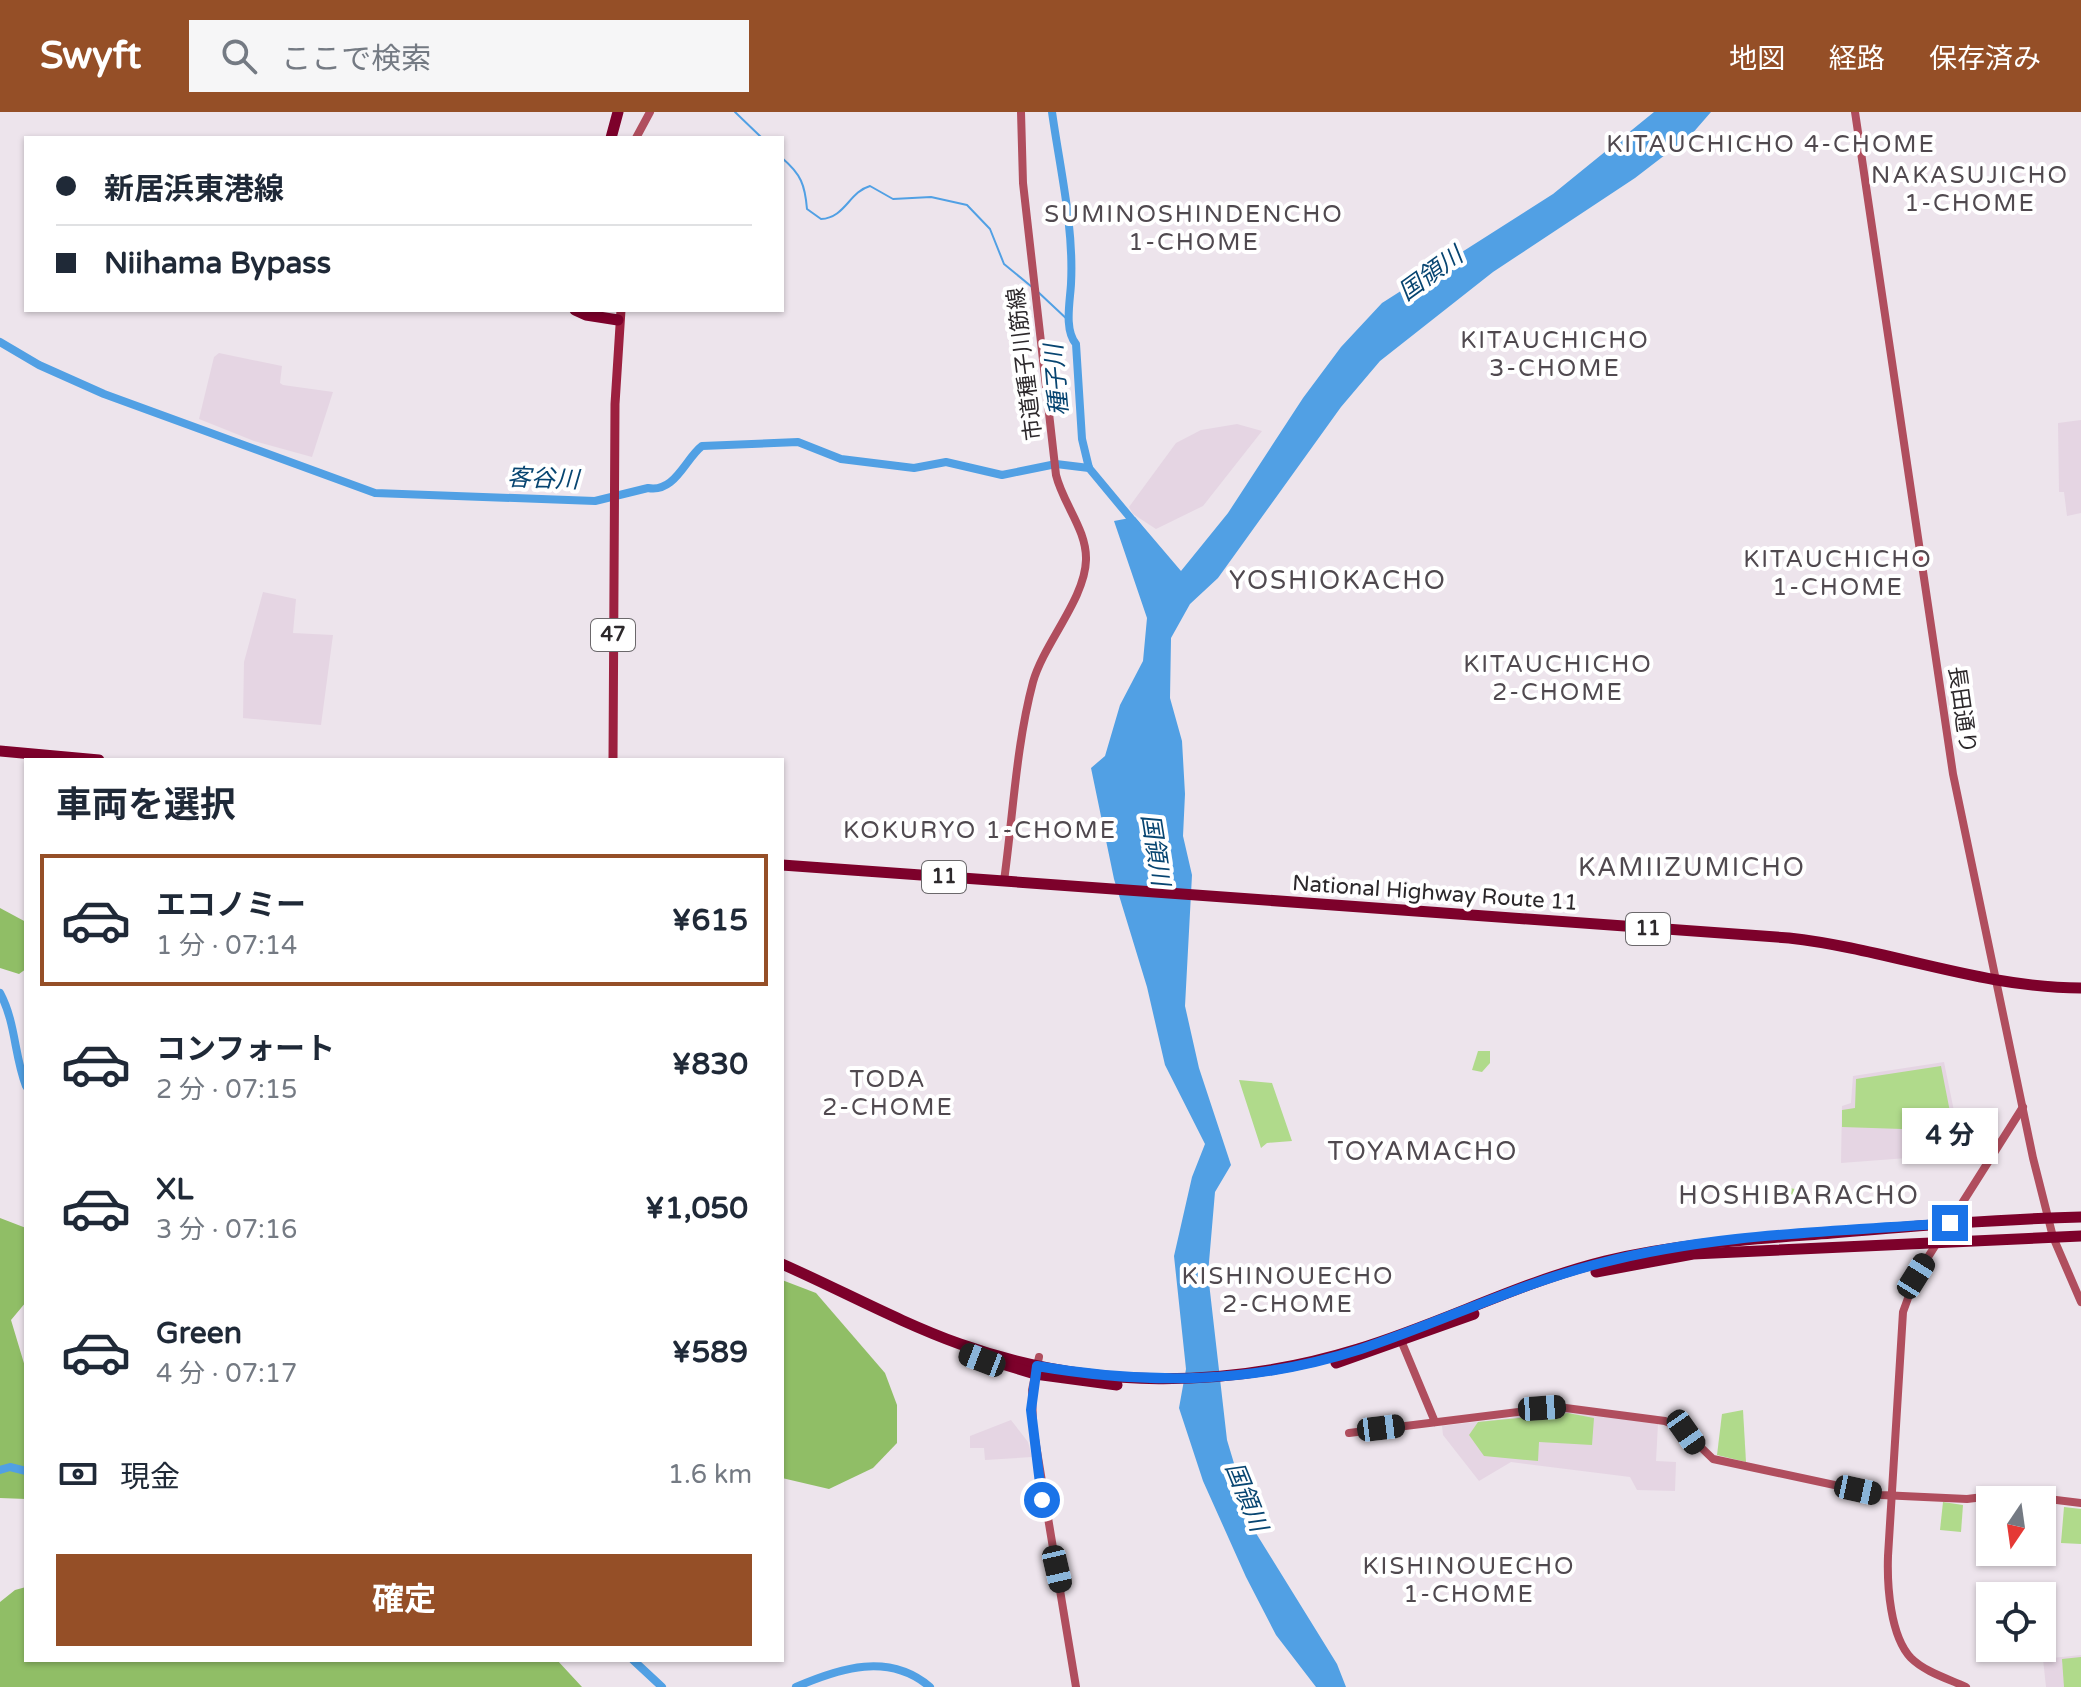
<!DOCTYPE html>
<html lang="ja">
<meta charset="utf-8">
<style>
body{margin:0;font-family:"Varela Round","Noto Sans JP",sans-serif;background:#f6f6f7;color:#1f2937;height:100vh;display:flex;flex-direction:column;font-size:30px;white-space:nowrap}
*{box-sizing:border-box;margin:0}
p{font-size:26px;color:#747a83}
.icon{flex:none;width:44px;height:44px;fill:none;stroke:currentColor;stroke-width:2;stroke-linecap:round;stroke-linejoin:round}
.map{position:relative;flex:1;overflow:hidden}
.drawer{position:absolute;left:24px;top:646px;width:760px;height:904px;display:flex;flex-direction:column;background:#fff;border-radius:0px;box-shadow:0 2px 6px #0004}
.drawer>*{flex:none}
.top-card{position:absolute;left:24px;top:24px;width:760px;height:176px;border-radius:0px;box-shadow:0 2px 6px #0004;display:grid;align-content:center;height:176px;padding:0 32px;background:#fff}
.needle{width:52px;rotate:193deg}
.buttons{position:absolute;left:1976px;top:1374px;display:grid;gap:16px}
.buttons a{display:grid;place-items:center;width:80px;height:80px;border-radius:0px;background:#fff;box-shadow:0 2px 6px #0004;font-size:40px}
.end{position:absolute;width:36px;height:36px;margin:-18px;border:10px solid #1a73e8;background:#fff;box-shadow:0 0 0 4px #fff}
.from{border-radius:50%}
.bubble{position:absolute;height:56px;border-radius:0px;background:#fff;box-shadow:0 2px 6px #0004;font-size:26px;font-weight:700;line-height:56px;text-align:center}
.car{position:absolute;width:24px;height:48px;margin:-24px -12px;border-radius:10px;box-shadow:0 0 6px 2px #0007;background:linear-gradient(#222 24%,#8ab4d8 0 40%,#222 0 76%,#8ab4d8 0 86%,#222 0)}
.top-card b{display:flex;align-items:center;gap:28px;height:76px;font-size:30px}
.top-card b+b{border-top:2px solid #e0e1e3}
.top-card i{width:20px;height:20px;background:#1f2937}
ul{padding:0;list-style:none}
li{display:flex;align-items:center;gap:24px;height:132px;margin:0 16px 12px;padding:0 16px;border:4px solid transparent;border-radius:0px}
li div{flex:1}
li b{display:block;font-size:30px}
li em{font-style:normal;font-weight:700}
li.current{border-color:#954f27}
li>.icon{width:72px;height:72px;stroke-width:1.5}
h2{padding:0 32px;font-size:36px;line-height:96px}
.pay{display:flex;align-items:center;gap:20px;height:88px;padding:0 32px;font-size:30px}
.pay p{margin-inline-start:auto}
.cta{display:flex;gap:16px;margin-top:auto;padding:16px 32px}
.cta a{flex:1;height:92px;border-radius:0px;background:#954f27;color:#fff;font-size:32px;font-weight:700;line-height:92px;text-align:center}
header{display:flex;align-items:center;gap:48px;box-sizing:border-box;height:112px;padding:0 40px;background:#954f27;color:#fff}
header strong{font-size:38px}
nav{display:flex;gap:44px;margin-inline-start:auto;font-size:28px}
.search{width:560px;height:72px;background:#f6f6f7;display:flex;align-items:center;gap:20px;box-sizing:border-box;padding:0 28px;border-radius:0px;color:#747a83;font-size:30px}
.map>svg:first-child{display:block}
.built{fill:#e5d5e3}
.green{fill:#b0da8b}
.forest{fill:#90be66}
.water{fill:#51a0e4}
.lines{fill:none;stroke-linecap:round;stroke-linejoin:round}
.stream{stroke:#51a0e4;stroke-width:2}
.river{stroke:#51a0e4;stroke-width:8}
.secondary{stroke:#b04e5e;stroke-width:8}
.primary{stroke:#9c203f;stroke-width:9}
.highway{stroke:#7d012b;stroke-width:11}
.route{stroke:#1a73e8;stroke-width:10}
.labels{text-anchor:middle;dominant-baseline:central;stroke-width:8;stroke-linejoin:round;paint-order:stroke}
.shield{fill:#fff;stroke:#6b686b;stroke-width:2}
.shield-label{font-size:20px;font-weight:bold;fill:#2c282b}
.street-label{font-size:22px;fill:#2c282b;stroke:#fff}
.neighbourhood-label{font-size:24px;letter-spacing:2px;fill:#50494f;stroke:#fff}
.water-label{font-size:24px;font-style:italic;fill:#074571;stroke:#fff}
.quarter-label{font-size:26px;letter-spacing:2px;fill:#50494f;stroke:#fff}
</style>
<header>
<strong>Swyft</strong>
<div class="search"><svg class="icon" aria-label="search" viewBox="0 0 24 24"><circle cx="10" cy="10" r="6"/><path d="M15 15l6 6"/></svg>ここで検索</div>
<nav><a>地図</a><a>経路</a><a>保存済み</a></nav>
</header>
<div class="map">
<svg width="2081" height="1575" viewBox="0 0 2081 1575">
<rect width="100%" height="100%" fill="#ede4ec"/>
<g class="built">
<path d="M219,241L282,254L280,271L283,273L333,280L312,345L254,329L199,307L214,245Z"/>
<path d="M2081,308V401L2067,404L2064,380H2059L2058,311Z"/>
<path d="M1237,312L1262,319L1203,394L1156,417L1133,402L1129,395L1176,331L1201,318Z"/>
<path d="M263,480L296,487L293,521L333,523L321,613L243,606L244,550Z"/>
<path d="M1944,950L1954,999L1971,1000L1970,1023L1960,1024V1042L1841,1051L1842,994L1851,991L1853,964Z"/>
<path d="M1568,1299L1658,1312L1656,1349L1676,1350L1675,1379L1637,1378L1630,1365L1511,1350L1479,1369L1443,1323L1442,1314Z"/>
<path d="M1011,1308L1028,1330L1032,1345L985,1348L984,1336H970V1324Z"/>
<path d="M2081,1543V1575H2046L2043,1547Z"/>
</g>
<g class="green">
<path d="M1478,939H1490V951L1482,960L1472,958Z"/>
<path d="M1941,954L1951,1005H1932V1018L1842,1015V998L1855,996L1856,967Z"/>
<path d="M1239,968L1272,971L1292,1029L1267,1031L1261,1036Z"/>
<path d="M1772,1073L1801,1078V1085L1781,1088L1772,1083Z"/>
<path d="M1743,1298L1746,1350L1717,1343L1722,1302Z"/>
<path d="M1568,1301L1594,1306L1592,1333L1539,1330L1538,1349L1484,1344L1469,1323L1478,1310Z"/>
<path d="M1943,1390L1963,1393L1961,1420L1940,1418Z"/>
<path d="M2064,1395L2081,1397V1432L2061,1431Z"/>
<path d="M2081,1545V1575H2064L2062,1547Z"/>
</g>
<g class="forest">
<path d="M0,796L26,810V857L19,862L0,856Z"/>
<path d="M0,1106L26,1116V1190L11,1208L26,1258V1387L0,1386Z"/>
<path d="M782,1168L816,1181L885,1261L897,1293V1331L873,1356L829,1377L782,1366Z"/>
<path d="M26,1475V1548H557L582,1575H0V1490L15,1478Z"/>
</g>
<path class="water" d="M1654,0H1711L1691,23L1635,66L1493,160L1380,249L1341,295L1218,466L1190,492L1171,526L1170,586L1182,629L1185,682L1183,724L1192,763L1185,894L1199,956L1231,1053L1215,1080L1208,1162L1227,1328L1254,1418L1337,1552L1346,1575H1316L1276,1523L1246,1465L1203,1369L1179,1296L1186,1257L1174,1144L1192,1065L1205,1032L1165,953L1147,875L1114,767L1091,656L1105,644L1120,593L1143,549L1147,506L1114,409L1135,405L1181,459L1228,401L1303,286L1341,235L1382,191L1553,82Z"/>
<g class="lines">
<g class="stream">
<path d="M735,0L762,26"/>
<path d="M782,46C801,62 805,73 807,97L821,107C845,106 849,80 870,74L893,87L931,85L967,93L990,117L1004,152L1032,175"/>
<path d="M1037,179L1069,209"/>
</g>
<g class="river">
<path d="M1052,0C1060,57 1074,115 1071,172C1070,190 1064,218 1076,232L1082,327L1089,356L1138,415"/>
<path d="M0,230L39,253L104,282L375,381L595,389L648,376C675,381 685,347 702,334L798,330L841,347L914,356L946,350L1002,363L1056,352L1089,356"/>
<path d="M0,881C16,911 14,943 26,974"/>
<path d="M0,1358L10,1355L26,1359"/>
<path d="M633,1548L662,1575"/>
<path d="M796,1575C840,1556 889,1540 930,1575"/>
</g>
<g class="secondary">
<path d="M1855,0L1953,662L2033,1046L2053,1125L2081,1190"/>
<path d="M636,26L650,0"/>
<path d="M1004,769C1013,704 1016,634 1033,570C1044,531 1085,487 1086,448C1087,418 1063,392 1056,363L1023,71L1021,0"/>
<path d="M1400,1226L1435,1310"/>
<path d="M1039,1245L1032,1278L1033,1315L1076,1575"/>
<path d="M1349,1321L1558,1295L1665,1309L1681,1316L1713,1347L1881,1383L1967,1387L2008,1382L2081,1391"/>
<path d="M1966,1575C1949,1567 1925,1560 1911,1546C1890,1524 1887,1473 1888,1444L1903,1200L1916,1164L2023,995"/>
</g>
<path class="primary" d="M613,648L615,292L621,198"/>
<g class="highway">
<path d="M611,26L618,0"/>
<path d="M575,198L586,203L618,208"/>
<path d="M0,639L99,648"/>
<path d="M782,753L1789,826C1888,837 1981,876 2081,876"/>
<path d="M782,1152C841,1178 899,1210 960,1232C1089,1278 1228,1277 1358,1237C1441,1212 1520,1170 1605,1149C1681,1131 1755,1127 1832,1121C1915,1114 1998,1107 2081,1105"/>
<path d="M1596,1160L1693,1142L2081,1124"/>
<path d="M966,1241L1035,1262L1117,1273"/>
<path d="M1336,1251L1474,1202"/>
</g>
</g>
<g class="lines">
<path class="route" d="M1042,1388L1031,1298L1037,1254C1147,1273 1254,1272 1361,1237C1442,1210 1518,1172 1601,1151C1714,1121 1834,1120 1950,1111"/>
</g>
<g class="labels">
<g class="shield">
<rect x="591" y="507" width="44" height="32" rx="6"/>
<rect x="922" y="749" width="44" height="32" rx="6"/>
<rect x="1626" y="801" width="44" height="32" rx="6"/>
</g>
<g class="shield-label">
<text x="613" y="523">47</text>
<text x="944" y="765">11</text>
<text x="1648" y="817">11</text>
</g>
<g class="street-label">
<text transform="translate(1025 252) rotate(-97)">市道種子川筋線</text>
<text transform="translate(1962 598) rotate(82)">長田通り</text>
<text transform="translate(1435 781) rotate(4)">National Highway Route 11</text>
</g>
<g class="neighbourhood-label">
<text x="1771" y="32">KITAUCHICHO 4-CHOME</text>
<text x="1970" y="63">NAKASUJICHO<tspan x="1970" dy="28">1-CHOME</tspan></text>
<text x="1194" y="102">SUMINOSHINDENCHO<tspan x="1194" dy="28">1-CHOME</tspan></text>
<text x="1555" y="228">KITAUCHICHO<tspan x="1555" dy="28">3-CHOME</tspan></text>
<text x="1838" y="447">KITAUCHICHO<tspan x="1838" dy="28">1-CHOME</tspan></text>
<text x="1558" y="552">KITAUCHICHO<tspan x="1558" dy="28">2-CHOME</tspan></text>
<text x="980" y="718">KOKURYO 1-CHOME</text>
<text x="888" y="967">TODA<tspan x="888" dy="28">2-CHOME</tspan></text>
<text x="1288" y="1164">KISHINOUECHO<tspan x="1288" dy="28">2-CHOME</tspan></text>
<text x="1469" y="1454">KISHINOUECHO<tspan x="1469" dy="28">1-CHOME</tspan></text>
</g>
<g class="water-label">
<text transform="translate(1431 162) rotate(-36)">国領川</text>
<text transform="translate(1057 268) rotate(-95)">種子川</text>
<text transform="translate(543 367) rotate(2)">客谷川</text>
<text transform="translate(1155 738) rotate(81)">国領川</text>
<text transform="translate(1246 1385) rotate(68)">国領川</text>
</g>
<g class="quarter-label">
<text x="1338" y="468">YOSHIOKACHO</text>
<text x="1692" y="755">KAMIIZUMICHO</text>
<text x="1423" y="1039">TOYAMACHO</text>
<text x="1799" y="1083">HOSHIBARACHO</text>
</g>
</g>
</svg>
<div class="buttons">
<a><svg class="needle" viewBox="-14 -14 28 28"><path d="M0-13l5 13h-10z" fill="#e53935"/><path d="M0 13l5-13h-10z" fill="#747a83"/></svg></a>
<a><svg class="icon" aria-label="locate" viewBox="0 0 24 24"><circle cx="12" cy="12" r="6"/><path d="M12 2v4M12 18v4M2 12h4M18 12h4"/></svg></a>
</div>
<i class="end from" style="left:1042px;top:1388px"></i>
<i class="end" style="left:1950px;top:1111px"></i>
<div class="bubble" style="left:1902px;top:996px;width:96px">4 分</div>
<i class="car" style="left:1916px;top:1164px;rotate:32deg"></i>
<i class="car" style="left:982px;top:1248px;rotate:291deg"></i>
<i class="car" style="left:1542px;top:1296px;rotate:86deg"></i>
<i class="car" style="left:1381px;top:1316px;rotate:83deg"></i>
<i class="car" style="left:1686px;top:1320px;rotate:145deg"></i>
<i class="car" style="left:1858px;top:1378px;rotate:102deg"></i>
<i class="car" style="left:1057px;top:1457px;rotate:167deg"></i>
<div class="top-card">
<b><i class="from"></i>新居浜東港線</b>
<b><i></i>Niihama Bypass</b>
</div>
<section class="drawer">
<h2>車両を選択</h2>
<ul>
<li class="current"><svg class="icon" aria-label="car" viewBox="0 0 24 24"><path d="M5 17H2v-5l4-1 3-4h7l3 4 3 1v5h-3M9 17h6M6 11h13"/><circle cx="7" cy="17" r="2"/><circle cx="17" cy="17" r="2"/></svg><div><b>エコノミー</b><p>1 分 · 07:14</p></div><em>¥615</em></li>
<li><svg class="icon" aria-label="car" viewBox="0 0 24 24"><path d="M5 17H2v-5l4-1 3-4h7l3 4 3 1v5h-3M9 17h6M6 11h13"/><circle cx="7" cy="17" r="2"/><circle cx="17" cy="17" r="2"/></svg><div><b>コンフォート</b><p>2 分 · 07:15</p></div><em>¥830</em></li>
<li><svg class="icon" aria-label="car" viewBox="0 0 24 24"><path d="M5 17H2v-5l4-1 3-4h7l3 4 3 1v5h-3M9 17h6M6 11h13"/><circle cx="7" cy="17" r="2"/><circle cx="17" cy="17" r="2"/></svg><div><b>XL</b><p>3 分 · 07:16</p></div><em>¥1,050</em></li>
<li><svg class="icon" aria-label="car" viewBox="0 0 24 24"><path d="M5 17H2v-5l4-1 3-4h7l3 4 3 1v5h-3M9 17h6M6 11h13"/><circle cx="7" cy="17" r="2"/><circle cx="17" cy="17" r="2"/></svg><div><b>Green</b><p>4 分 · 07:17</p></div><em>¥589</em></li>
</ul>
<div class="pay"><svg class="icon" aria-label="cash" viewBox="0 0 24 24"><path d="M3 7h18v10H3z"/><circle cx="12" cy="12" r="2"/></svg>現金<p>1.6 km</p></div>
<div class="cta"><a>確定</a></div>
</section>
</div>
